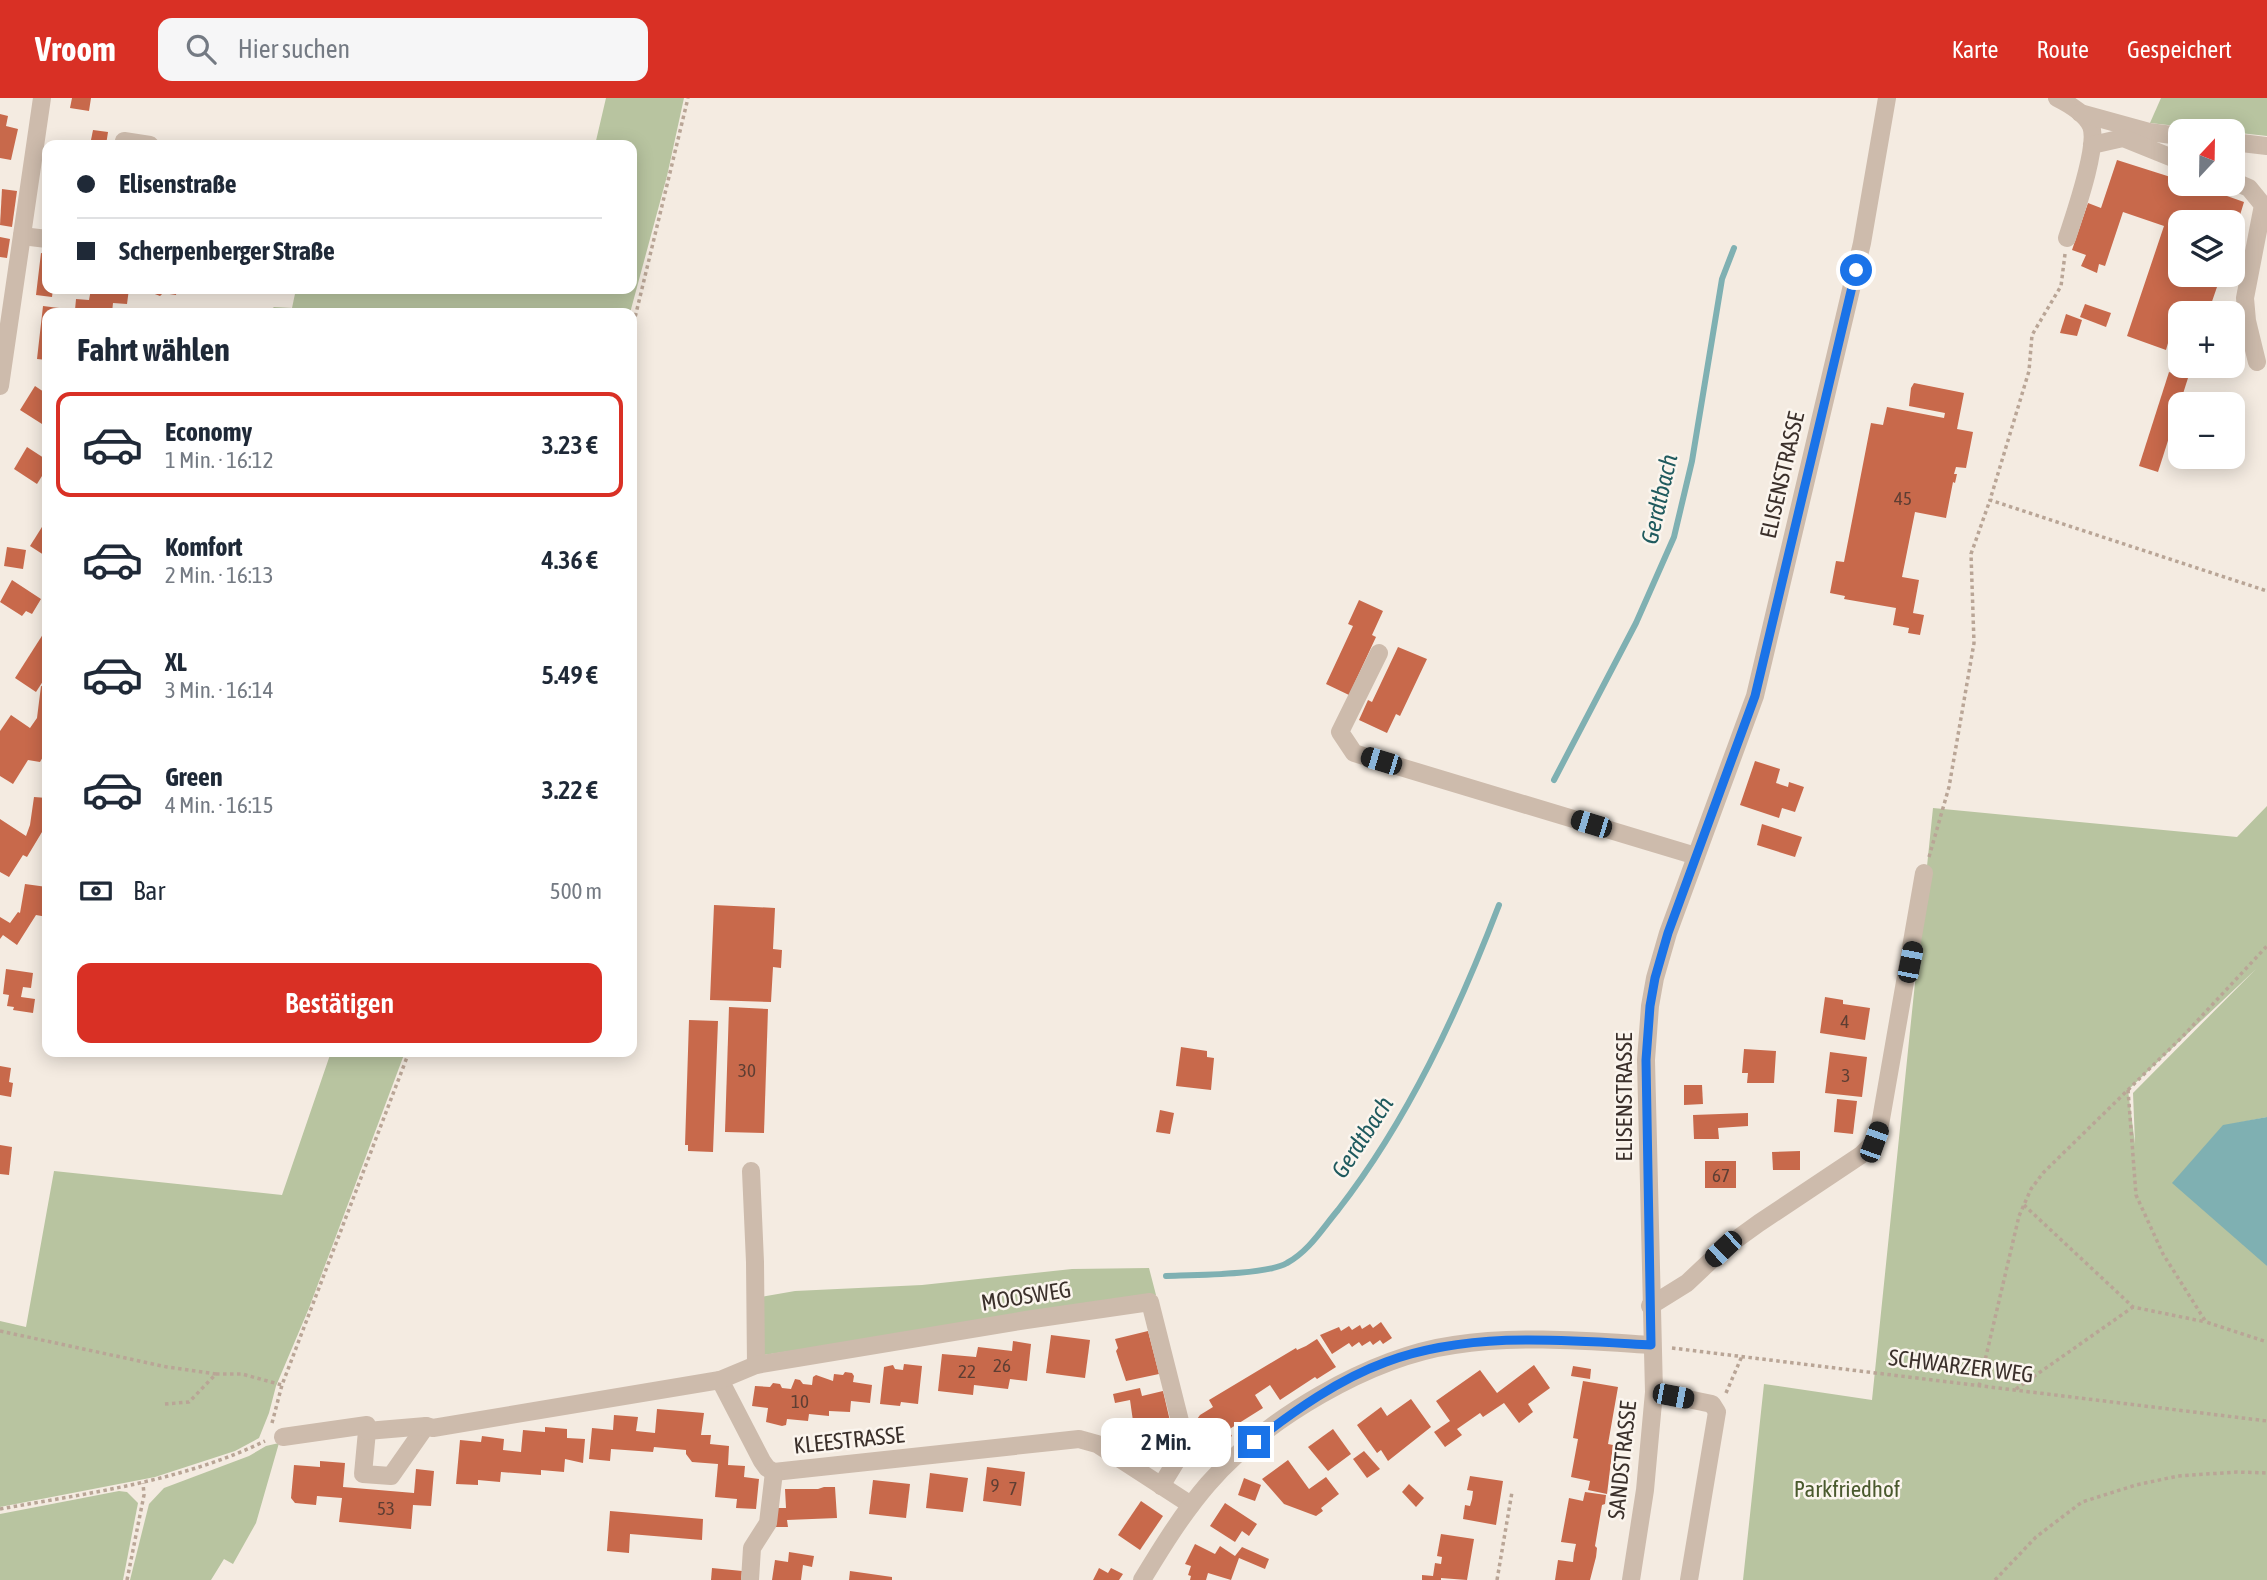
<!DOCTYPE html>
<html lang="de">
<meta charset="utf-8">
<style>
body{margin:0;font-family:"Asap Condensed",sans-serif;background:#f6f6f7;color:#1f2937;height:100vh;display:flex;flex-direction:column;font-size:26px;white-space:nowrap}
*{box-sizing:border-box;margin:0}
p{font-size:23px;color:#747a83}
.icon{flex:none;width:38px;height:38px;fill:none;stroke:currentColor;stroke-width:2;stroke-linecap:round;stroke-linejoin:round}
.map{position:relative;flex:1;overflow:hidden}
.details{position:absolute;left:42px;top:210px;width:595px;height:749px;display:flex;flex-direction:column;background:#fff;border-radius:14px;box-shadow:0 4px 18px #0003}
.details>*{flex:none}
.guide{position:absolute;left:42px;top:42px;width:595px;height:154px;border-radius:14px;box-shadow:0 4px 18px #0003;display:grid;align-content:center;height:154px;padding:0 35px;background:#fff}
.needle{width:46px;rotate:22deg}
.fabs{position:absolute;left:2168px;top:21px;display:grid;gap:14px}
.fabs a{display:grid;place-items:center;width:77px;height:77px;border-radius:14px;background:#fff;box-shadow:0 4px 18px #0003;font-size:35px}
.end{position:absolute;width:32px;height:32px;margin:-16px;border:9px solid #1a73e8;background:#fff;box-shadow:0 0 0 4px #fff}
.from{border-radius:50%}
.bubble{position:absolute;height:49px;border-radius:14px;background:#fff;box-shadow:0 4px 18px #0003;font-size:23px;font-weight:600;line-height:49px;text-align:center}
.car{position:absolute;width:21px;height:42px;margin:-21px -10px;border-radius:9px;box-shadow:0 0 5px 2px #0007;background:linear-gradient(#222 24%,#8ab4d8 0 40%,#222 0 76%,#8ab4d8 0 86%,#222 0)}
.guide b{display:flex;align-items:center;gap:24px;height:66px;font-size:26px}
.guide b+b{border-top:2px solid #e0e1e3}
.guide i{width:18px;height:18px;background:#1f2937}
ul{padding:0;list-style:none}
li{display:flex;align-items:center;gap:21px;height:105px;margin:0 14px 10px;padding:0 21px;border:4px solid transparent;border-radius:14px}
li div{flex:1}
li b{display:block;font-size:26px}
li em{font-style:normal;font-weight:600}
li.selected{border-color:#d93025}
li>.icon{width:63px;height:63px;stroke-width:1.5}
h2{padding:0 35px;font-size:32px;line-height:84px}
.pay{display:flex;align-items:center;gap:18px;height:77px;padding:0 35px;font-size:26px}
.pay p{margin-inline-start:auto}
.button{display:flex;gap:14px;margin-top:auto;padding:14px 35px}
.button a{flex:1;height:80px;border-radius:14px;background:#d93025;color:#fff;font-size:28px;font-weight:600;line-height:80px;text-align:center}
header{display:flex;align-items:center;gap:42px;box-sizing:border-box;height:98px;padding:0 35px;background:#d93025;color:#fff}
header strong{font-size:33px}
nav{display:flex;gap:38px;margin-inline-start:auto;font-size:24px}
.search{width:490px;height:63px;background:#f6f6f7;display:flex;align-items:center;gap:18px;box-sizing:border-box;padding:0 24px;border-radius:14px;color:#747a83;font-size:26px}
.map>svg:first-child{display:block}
.green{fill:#b8c4a0;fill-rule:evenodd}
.water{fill:#7fb0b2}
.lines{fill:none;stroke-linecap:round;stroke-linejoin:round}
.stream{stroke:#7fb0b2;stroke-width:6}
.building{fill:#c8694b}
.path{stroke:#b9a596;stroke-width:3.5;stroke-dasharray:3.5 3.5;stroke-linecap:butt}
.minor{stroke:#cdbbac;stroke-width:18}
.route{stroke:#1a73e8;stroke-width:9}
.labels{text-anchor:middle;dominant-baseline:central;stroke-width:5;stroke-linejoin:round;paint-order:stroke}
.number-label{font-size:19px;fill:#5e3e33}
.street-label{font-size:23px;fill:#3b302b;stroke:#fbf5ee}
.park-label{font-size:23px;fill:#4a5a2e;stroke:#fbf5ee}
.water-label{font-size:24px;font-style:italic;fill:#1f5a5e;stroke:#fbf5ee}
</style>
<header>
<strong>Vroom</strong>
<div class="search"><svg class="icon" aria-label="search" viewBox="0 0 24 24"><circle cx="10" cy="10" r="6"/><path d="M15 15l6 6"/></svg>Hier suchen</div>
<nav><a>Karte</a><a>Route</a><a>Gespeichert</a></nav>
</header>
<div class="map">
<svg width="2267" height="1482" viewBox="0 0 2267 1482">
<rect width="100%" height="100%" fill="#f4ebe1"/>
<g class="green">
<path d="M606,0H684L667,78L630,215H266L274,209L292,210L296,191H632V47H595Z"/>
<path d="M2161,0H2267V38L2150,25Z"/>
<path d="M2267,708V1019L2223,1028L2267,1168V1482H1743L1764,1286L1872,1302L1933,710L2237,739ZM2256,871L2133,995L2135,1046L2128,992Z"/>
<path d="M331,954H405L309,1210L276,1288L269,1315L259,1340L235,1353L155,1379L0,1409V1223L26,1229L54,1073L282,1097Z"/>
<path d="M1149,1170L1156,1197L764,1257L760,1199L795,1193L922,1187L1072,1171Z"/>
<path d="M279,1345L256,1425L233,1466L224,1461L211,1482H130L149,1406L164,1390L249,1358L266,1348Z"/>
<path d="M119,1393L127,1394L138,1405L123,1482H0V1416Z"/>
</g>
<path class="water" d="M2267,1019V1168L2172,1085L2223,1027Z"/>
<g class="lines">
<g class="stream">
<path d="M1554,682L1636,525L1674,439L1692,363L1722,181L1734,150"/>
<path d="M1166,1178C1192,1177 1267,1177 1287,1165C1309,1153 1322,1131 1338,1112C1408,1022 1458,914 1499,807"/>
</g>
</g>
<g class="building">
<path d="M72,0H91L89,13L70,10Z"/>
<path d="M0,16L8,18L6,28L18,31L11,62L0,60Z"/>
<path d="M93,32L108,34L106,47H90Z"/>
<path d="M2117,62L2180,82V86H2193L2244,104L2234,137L2233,124H2180V177H2207L2205,185L2217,189L2208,215L2177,214L2166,252L2127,238L2164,128L2123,114L2105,168L2099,166L2097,175L2081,168L2086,157L2072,152L2088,105L2101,110Z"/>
<path d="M2,91L17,93L12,129L0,127Z"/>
<path d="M0,139L10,141L7,160L0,159Z"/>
<path d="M41,155L47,156V191H53L52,199L36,197Z"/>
<path d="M91,191H129L127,206L113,205L112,215H47V262L37,261L43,208L75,212L76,201L89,202Z"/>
<path d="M142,191H177L176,197L163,195L160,198Z"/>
<path d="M2085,206L2111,215L2106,229L2080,219Z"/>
<path d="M2066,216L2082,222L2077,238L2060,235Z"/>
<path d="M2169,274L2188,280L2158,374L2139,368Z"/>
<path d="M1914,285L1964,295L1957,331L1973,334L1966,370L1956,369L1954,376H1957L1955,385L1953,384L1946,420L1915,414L1902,479L1919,482L1913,515L1924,517L1920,537L1908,535L1909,530L1893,527L1896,510L1844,501L1845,498L1830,495L1836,463L1844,464L1871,325L1883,327L1887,309L1944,320L1945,315L1909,308L1911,290Z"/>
<path d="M35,288L47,296V317L42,326L20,312Z"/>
<path d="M27,349L47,362V370L37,386L14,371Z"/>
<path d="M47,421V459L30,448Z"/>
<path d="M7,449L26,452L23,471L4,468Z"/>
<path d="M12,482L41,501L32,516L26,513L22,518L0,504Z"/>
<path d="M1359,502L1383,513L1372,537L1376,539L1349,597L1326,586L1353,528L1348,526Z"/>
<path d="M45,533L47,535V577L36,594L15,580Z"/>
<path d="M1398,549L1427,561L1400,618L1396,616L1387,635L1359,622L1368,602L1372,604Z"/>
<path d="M41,588L47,589V652L40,664L28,662L13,686L0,678V633L11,617L30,630L37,620Z"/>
<path d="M1755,663L1780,671L1776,685L1788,689L1789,684L1804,689L1795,714L1782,710L1779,720L1740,707Z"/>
<path d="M34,699L47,700L45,717H47V729H45L27,759L23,757L9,779L0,774V721L26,738L30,727Z"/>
<path d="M1762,726L1802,739L1795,759L1757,747Z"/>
<path d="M25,786L47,789V819L36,817L17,847L3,837L0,841V819L10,825L18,814L20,815Z"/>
<path d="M714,807L775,810L773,851L782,852L781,870L773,869L771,904L710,902Z"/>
<path d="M6,871L33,875L31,890L23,889L21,899L35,901L33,915L13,912L14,909L7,908L9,897L3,896Z"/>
<path d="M1825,899L1843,902V906L1870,910L1865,942L1820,935Z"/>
<path d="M729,909L768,911L764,1035L725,1034Z"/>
<path d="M689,922L718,923L713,1054L688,1053V1047H685Z"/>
<path d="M1181,949L1207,953V959L1214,960L1211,992L1176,988Z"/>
<path d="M1744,951L1776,953L1774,985H1747L1748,975H1742Z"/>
<path d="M1830,954L1867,959L1862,999L1825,995Z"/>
<path d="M0,968L11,970L9,984L13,985L11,999L0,997Z"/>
<path d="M1684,987H1702L1703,1006L1684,1007Z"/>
<path d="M1837,1001L1857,1003L1853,1036L1834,1034Z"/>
<path d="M1160,1012L1174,1015L1170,1036L1156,1034Z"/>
<path d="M1748,1015V1028L1718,1030L1719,1041H1694L1693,1017Z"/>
<path d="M0,1047L12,1049L9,1077L0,1076Z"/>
<path d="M1800,1053V1072H1773L1772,1054Z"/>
<rect x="1705" y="1063" width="31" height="27"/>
<path d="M1381,1224L1392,1240L1383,1246L1380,1242L1373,1247L1370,1243L1362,1248L1359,1244L1352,1249L1349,1245L1332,1256L1320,1237L1339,1229L1341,1233L1349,1228L1352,1232L1360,1227L1362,1231L1370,1226L1373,1230Z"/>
<path d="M1148,1233L1159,1276L1126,1283L1116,1253L1118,1250L1115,1241Z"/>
<path d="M1051,1237L1090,1242L1085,1280L1046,1275Z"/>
<path d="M1317,1241L1336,1269L1317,1281L1315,1279L1280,1302L1270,1287L1255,1297L1263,1310L1228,1332L1232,1338L1213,1351L1208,1342L1198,1349L1189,1332L1200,1317L1213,1309L1209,1302L1296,1250L1297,1252L1306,1248Z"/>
<path d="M1013,1243L1031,1246L1027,1283L1010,1281L1008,1291L974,1287L973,1297L938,1293L942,1256L976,1259L978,1249L1012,1253Z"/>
<path d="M904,1266L922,1268L918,1306L901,1304L900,1308L880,1306L884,1269L893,1267L895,1271L903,1272Z"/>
<path d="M1534,1267L1550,1290L1528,1306L1533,1314L1519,1325L1504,1305L1483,1319L1480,1315L1457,1331L1462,1337L1445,1349L1434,1334L1450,1323L1436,1303L1480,1272L1497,1295Z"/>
<path d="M1573,1268L1591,1271L1590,1281L1571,1278Z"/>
<path d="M845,1274L852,1275L854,1278L853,1284L872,1287L870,1305L851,1303L850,1314L829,1313V1318L809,1316L808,1323L787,1321L786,1327L782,1328L766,1324L768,1310L752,1308L755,1288L770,1289L773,1285L780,1286L782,1290L791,1291L795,1281L800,1282L803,1286L812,1287L813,1279L816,1277L833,1283L834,1276L843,1277Z"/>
<path d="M1583,1283L1618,1289L1608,1346L1613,1347L1607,1396L1588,1392L1590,1383L1571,1379L1578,1341L1573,1340Z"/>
<path d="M1140,1290L1142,1298L1163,1293L1173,1336L1141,1344L1133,1323L1130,1302L1115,1305L1113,1296Z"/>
<path d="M1411,1301L1431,1329L1388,1363L1381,1352L1377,1355L1357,1327L1381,1309L1387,1318Z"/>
<path d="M657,1311L704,1315L701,1337H711L710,1346L729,1348L728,1367L745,1368L744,1379L759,1381L756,1411L736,1410L737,1401L715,1399L718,1366L692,1364L686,1356V1352L654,1349L653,1354L611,1351L610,1363L589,1361L592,1330L613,1332L614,1317L638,1319L636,1333L655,1335Z"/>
<path d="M545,1329L567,1331V1340L585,1341L583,1365L565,1361L564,1374L541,1372V1377L501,1374L500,1384L478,1382V1387L456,1386L460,1342L481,1344L482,1338L504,1341L503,1352L521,1354L523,1332L545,1334Z"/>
<path d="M1333,1331L1351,1356L1328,1373L1308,1349Z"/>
<path d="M1364,1353L1380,1371L1367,1380L1353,1361Z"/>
<path d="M1288,1362L1309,1391L1326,1379L1339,1396L1321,1410L1323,1413L1316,1418L1284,1406L1262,1381Z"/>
<path d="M320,1363L345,1365L343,1389L414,1395L416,1371L434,1373L431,1408L413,1407L411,1431L339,1424L342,1400L317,1398L316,1407L295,1405L291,1400L294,1367L320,1369Z"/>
<path d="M987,1369L1025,1374L1021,1408L983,1403Z"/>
<path d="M930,1375L968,1380L963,1414L926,1410Z"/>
<path d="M1470,1378L1503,1383L1496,1427L1463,1421L1465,1407L1470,1408L1472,1401L1473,1393L1467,1392Z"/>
<path d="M1244,1380L1261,1387L1255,1403L1238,1397Z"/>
<path d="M873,1382L910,1386L906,1420L869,1416Z"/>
<path d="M1409,1386L1424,1400L1416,1409L1402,1394Z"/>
<path d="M824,1389H835L837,1420L787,1422L788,1429H772L774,1410H786L785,1391H818Z"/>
<path d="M1585,1394L1606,1397L1605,1406L1602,1407L1595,1448L1597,1450L1596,1459L1590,1482H1555L1558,1462L1573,1464L1574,1455L1576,1446L1561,1444L1569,1400L1583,1403Z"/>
<path d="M1141,1403L1163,1418L1140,1452L1118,1437Z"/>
<path d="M1225,1405L1257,1426L1249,1438L1242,1433L1235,1444L1210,1428Z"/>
<path d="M610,1413L703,1421L702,1442L630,1436L629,1455L607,1453Z"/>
<path d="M1441,1436L1474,1441L1467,1482L1441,1480V1482H1422V1477L1433,1478L1435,1465L1441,1466L1442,1459L1437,1458Z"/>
<path d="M1195,1446L1215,1456L1220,1448L1235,1458L1242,1449L1269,1461L1265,1471L1239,1460L1231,1482L1208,1475L1206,1482H1190L1191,1478L1188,1477L1191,1468L1185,1466Z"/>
<path d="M789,1454L814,1458L812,1469L803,1467L801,1482H772L775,1462L788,1464Z"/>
<path d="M712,1470L742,1473L741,1482H711Z"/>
<path d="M1099,1470L1108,1475L1111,1470L1123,1476L1119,1482H1093Z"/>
<path d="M850,1473L892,1479V1482H849Z"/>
</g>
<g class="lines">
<g class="path">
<path d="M2065,156L2061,188L2032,237L2029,273L1990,402L2267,493"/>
<path d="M632,232L688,0"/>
<path d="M1929,759L1949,689L1974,545L1971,456L1990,402"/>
<path d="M2128,992L2136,1097L2163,1156L2206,1224L2267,1244"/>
<path d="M2024,1107L2133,1209L2206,1224"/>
<path d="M0,1233L167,1269L216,1276"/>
<path d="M1672,1250L2267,1323"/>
<path d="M1979,1288L2019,1118L2031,1091L2043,1075L2184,937L2267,848"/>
<path d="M2016,1291L2133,1209"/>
<path d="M1726,1295L1742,1258"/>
<path d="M165,1306L189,1304L216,1276H242L282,1287"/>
<path d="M272,1325L282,1287L409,954"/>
<path d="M0,1411C89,1395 183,1383 265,1343"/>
<path d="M127,1482L144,1397L143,1385"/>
<path d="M1497,1482L1512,1394"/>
<path d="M1995,1482L2036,1439L2082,1404L2136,1387L2178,1378L2237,1374L2267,1375"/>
</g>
<g class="minor">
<path d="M2057,0C2069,6 2085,15 2091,28C2099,48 2074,118 2067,140"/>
<path d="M2080,15L2149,34L2180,38"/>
<path d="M2233,44L2267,48"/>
<path d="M123,47L124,43L150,47"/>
<path d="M2092,47L2123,40L2180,63"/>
<path d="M2233,83L2249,90L2263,107L2245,200L2247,223L2257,264"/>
<path d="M22,138L47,141"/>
<path d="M0,288L42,0"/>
<path d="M1379,555L1340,634L1354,655L1696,758"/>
<path d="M751,1073L755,1164L756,1267"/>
<path d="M1650,1208L1687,1185L1723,1151L1759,1125L1861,1057L1874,1044L1880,1027L1924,775"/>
<path d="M720,1282L762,1363L767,1370L774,1374L1079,1341L1097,1346L1191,1407"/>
<path d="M1654,1294L1712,1306L1717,1314L1689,1482"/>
<path d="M367,1333L363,1376L391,1378L426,1328"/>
<path d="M283,1339L367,1327V1333L426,1328L433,1330L720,1282L756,1267L1026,1222L1150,1204L1186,1347L1161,1388"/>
<path d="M750,1482L752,1450L768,1425L774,1374"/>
<path d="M1142,1482C1162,1449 1183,1415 1208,1386C1265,1321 1370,1259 1454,1247C1519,1237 1587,1243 1651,1247"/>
<path d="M1631,1482L1645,1392L1654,1294L1646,962L1650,908L1655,880L1668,835L1755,598L1862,145L1887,0"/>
</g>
</g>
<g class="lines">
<path class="route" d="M1254,1344C1294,1313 1339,1281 1386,1264C1470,1233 1564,1242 1651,1247L1646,962L1650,908L1655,880L1668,835L1755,598L1856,172"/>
</g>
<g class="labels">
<g class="number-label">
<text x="1903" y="400">45</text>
<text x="1845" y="923">4</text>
<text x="747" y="972">30</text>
<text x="1846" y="977">3</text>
<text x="1721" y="1077">67</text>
<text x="1002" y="1267">26</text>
<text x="967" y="1273">22</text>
<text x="800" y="1303">10</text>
<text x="995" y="1387">9</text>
<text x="1013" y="1390">7</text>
<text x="386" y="1410">53</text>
</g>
<g class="street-label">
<text transform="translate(1782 377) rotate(-77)">ELISENSTRASSE</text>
<text transform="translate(1624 999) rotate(-90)">ELISENSTRASSE</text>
<text transform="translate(1026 1198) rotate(-9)">MOOSWEG</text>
<text transform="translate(1961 1268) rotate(7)">SCHWARZER WEG</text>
<text transform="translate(849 1342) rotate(-6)">KLEESTRASSE</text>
<text transform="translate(1622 1362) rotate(-84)">SANDSTRASSE</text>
</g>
<g class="park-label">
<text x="1847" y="1391">Parkfriedhof</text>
</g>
<g class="water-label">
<text transform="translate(1659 401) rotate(-77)">Gerdtbach</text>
<text transform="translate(1362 1039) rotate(-57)">Gerdtbach</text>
</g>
</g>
</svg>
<div class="fabs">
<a><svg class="needle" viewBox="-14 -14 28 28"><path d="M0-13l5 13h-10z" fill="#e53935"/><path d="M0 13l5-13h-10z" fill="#747a83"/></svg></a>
<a><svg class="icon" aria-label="layers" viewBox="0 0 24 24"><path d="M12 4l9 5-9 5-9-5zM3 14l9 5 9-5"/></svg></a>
<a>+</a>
<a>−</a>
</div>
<i class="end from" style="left:1856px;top:172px"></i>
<i class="end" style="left:1254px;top:1344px"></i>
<div class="bubble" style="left:1101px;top:1320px;width:130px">2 Min.</div>
<i class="car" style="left:1381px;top:663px;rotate:287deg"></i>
<i class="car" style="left:1591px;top:726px;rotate:287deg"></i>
<i class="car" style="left:1910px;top:864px;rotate:11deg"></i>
<i class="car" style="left:1874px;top:1044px;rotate:20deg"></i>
<i class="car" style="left:1723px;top:1151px;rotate:227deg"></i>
<i class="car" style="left:1673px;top:1298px;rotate:101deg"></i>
<div class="guide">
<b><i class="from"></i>Elisenstraße</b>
<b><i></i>Scherpenberger Straße</b>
</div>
<section class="details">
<h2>Fahrt wählen</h2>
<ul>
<li class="selected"><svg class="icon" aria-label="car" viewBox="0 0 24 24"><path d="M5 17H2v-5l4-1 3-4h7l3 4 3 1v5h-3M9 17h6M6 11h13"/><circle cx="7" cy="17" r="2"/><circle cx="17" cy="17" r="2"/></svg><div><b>Economy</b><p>1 Min. · 16:12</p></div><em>3.23 €</em></li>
<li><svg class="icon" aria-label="car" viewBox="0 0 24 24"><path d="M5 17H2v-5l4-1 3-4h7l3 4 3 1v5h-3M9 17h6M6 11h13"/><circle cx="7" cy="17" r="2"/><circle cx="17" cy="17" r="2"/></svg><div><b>Komfort</b><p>2 Min. · 16:13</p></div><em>4.36 €</em></li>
<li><svg class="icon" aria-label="car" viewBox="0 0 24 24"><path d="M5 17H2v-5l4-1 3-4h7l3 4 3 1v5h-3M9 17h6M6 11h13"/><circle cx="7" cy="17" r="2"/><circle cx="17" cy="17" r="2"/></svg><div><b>XL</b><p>3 Min. · 16:14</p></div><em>5.49 €</em></li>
<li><svg class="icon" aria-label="car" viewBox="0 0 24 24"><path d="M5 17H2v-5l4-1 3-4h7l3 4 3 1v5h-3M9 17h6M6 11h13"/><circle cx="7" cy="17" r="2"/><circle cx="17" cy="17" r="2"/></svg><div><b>Green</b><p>4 Min. · 16:15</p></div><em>3.22 €</em></li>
</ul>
<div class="pay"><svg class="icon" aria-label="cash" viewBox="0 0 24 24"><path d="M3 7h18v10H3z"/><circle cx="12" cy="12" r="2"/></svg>Bar<p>500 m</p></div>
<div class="button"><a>Bestätigen</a></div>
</section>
</div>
